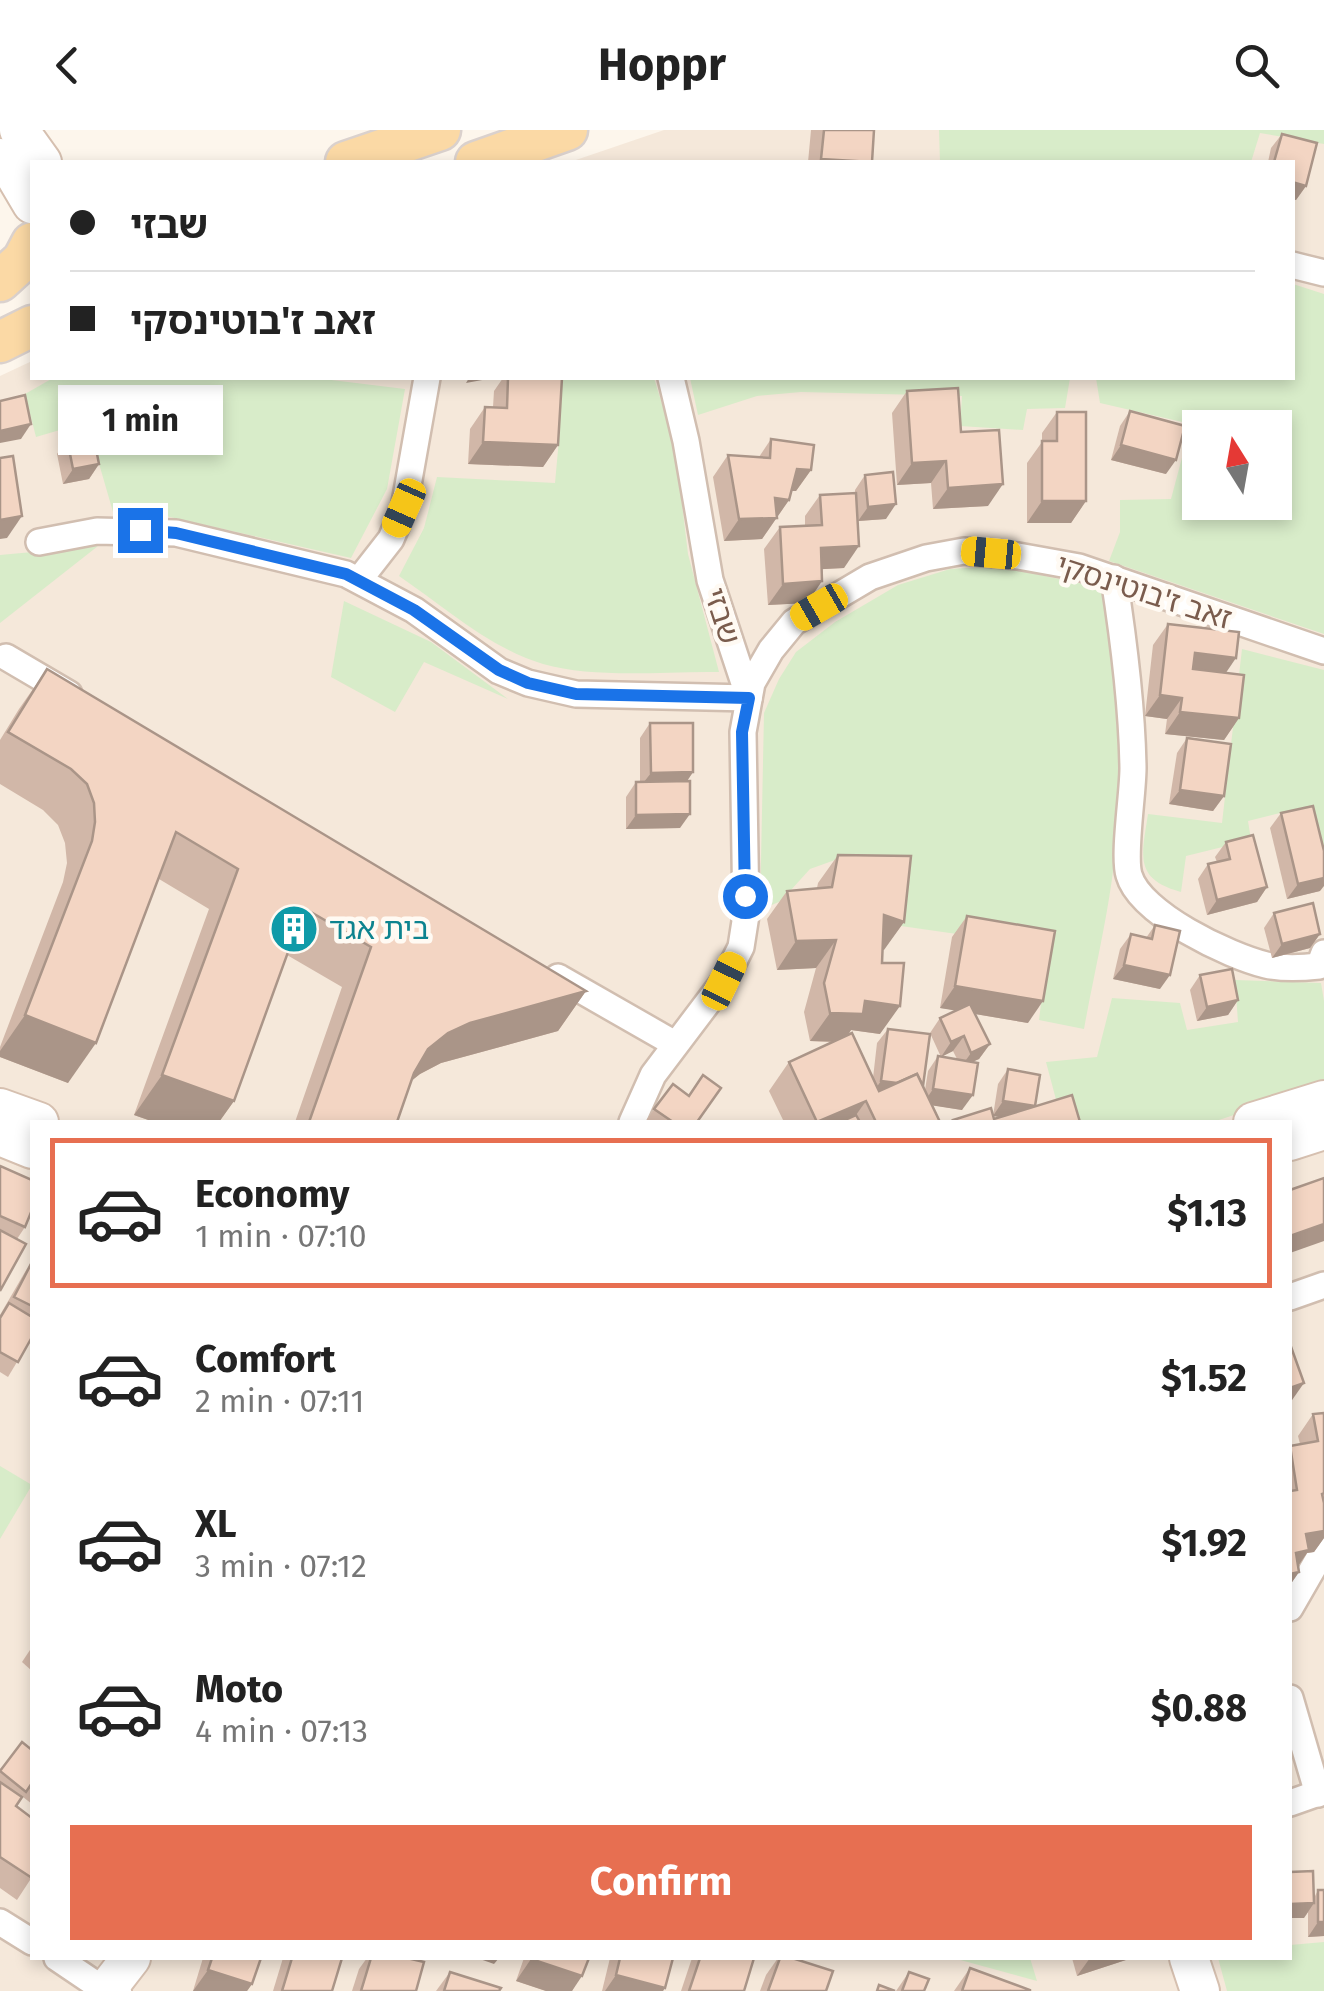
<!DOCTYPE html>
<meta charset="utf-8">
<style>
body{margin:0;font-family:"Fira Sans","Noto Sans Hebrew",sans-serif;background:#f2f2f2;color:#222;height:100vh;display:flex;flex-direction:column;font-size:38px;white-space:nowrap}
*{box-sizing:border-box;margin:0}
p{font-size:32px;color:#767676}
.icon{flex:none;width:55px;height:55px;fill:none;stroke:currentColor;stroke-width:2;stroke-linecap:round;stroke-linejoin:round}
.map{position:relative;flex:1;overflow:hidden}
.sheet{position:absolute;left:30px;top:990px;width:1262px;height:840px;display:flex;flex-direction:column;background:#fff;border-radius:0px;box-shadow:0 5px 15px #0003}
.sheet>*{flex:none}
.guide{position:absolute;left:30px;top:30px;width:1265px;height:220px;border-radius:0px;box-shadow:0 5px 15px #0003;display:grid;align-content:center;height:220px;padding:0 40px;background:#fff}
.needle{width:65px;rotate:349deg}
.buttons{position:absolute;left:1182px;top:280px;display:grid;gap:20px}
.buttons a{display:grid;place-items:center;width:110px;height:110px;border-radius:0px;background:#fff;box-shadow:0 5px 15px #0003;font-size:50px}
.end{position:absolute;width:45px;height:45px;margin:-22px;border:12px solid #1a73e8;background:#fff;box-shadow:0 0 0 5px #fff}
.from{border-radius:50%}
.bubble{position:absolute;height:70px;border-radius:0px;background:#fff;box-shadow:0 5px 15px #0003;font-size:32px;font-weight:700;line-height:70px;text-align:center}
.car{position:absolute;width:30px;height:60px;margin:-30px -15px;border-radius:12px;box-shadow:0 0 8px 2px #0007;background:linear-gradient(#f5c518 24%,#345 0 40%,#f5c518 0 76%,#345 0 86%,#f5c518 0)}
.guide b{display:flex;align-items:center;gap:35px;height:95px;font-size:38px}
.guide b+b{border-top:2px solid #e0e0e0}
.guide i{width:25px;height:25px;background:#222}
ul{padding:18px 0 0;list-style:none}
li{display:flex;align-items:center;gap:30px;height:150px;margin:0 20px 15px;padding:0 20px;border:5px solid transparent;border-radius:0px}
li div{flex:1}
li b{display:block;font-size:38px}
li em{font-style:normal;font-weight:700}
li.selected{border-color:#e76f51}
li>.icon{width:90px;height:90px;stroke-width:1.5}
.cta{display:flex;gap:20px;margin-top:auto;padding:20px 40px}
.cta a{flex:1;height:115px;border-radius:0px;background:#e76f51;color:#fff;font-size:40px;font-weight:700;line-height:115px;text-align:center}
header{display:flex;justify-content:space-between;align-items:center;height:130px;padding:0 40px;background:#fff;font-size:45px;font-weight:700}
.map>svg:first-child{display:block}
.residential{fill:#f5e8da;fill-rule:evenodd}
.green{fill:#d8ecc9;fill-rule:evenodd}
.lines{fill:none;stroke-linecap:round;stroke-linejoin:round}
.street-casing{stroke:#d1beb0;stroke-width:30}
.secondary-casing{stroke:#d6c0b0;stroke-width:42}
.primary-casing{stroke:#dad1cd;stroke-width:45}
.street{stroke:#fff;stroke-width:25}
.secondary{stroke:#fff;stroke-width:38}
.primary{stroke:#fbd9a5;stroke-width:40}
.wall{fill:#d1b7a8}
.shaded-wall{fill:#aa9588}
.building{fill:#f3d5c3;stroke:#aa9588;stroke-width:2.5}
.route{stroke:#1a73e8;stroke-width:12}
.labels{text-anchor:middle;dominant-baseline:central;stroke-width:9;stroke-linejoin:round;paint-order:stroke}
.street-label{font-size:30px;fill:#7a5c4d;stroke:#fffaf3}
.culture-label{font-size:30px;fill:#0d838f;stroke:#fffaf3;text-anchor:start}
</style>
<header><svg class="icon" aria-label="back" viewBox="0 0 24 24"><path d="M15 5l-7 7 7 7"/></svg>Hoppr<svg class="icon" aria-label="search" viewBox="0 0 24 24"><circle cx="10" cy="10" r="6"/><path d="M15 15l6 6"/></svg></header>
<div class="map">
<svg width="1324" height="1861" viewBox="0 0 1324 1861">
<rect width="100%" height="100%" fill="#fdf6ec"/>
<path class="residential" d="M664,0H1324V1861H0V246L32,231V248H1292V32H570ZM1200,298H1275V372H1200ZM32,992H1290V1828H32Z"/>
<g class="green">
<path d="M939,0H1324V14L1260,3L1251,32H940Z"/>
<path d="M1293,154L1324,164V504L1109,431L1120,402V370L1171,369L1191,294L1100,273L1096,248H1292ZM1200,298H1275V372H1200Z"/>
<path d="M53,248H315L405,259L387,359L351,428L161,385L113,382L87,292L36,307L25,264Z"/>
<path d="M552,248H654L675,316L688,424L719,542C664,541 595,549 543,534C491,519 443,476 399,446L424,398L437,347L555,353L560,298Z"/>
<path d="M690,248H1070L1065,278L1027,279L1023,300L960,296L962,266L801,262L757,266L698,285Z"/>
<path d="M98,416L0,493V425Z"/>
<path d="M997,436L1107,459C1116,554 1125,654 1112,749C1105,799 1093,849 1084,899L1039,890L1048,817L894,795L835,730L810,739L781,771L760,780L764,583L779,549L796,522L835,492L898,455L950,439Z"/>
<path d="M344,471L431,512L508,569L424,532L395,582L331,547Z"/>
<path d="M1242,519L1324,540V722L1304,677L1248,691L1251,710L1186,726L1181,762C1133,749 1142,725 1148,684L1222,693Z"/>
<path d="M1235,850L1321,853L1324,871V955L1213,992H1062L1046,932L1097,927L1112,868L1180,873L1187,900L1238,892Z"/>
<path d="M0,1336L32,1355L0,1409Z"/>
<path d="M1324,1812V1861H1227L1218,1828H1290V1815Z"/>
<path d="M953,1828H1030L1037,1851Z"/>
</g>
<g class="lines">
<g class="street-casing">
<g id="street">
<path d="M1292,135L1324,143"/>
<path d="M671,248L686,311L710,450L749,568"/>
<path d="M39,412L97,401L176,403L346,444L414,480L499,541L528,553L576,564L749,568"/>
<path d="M1114,448C1124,512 1132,574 1133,638C1133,664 1123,725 1129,745C1140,784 1229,826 1266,835C1283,839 1301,838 1319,836L1324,823"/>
<path d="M359,450L391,409L404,378L427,248"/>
<path d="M6,527L69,564"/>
<path d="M558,847L675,914"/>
<path d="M632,992L653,945L724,851L741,817L746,785L743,602L752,553L771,520L794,492L870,447L926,428L964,421L1018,426L1079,437L1324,521"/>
<path d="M1290,1167L1324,1155"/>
<path d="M1290,1478L1324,1419"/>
<path d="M1290,1568L1318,1664"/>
<path d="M1290,1673L1324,1661"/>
<path d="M0,1792L32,1812"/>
<path d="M57,1828L106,1861"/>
</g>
</g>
<g class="secondary-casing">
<g id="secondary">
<path d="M19,0L42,32"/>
<path d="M0,28L10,37L32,74"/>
<path d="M0,978L39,992"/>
<path d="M1253,992L1324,970"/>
<path d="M0,1006L32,1019"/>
<path d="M1290,1011L1324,1000"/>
<path d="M1189,1828L1200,1861"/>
<path d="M112,1861L107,1859L131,1828"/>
</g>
</g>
<g class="primary-casing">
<g id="primary">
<path d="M346,32L440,0"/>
<path d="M476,32L567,0"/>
<path d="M0,151L23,130L32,113"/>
<path d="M0,212L32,196"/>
</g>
</g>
<use href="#street" class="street"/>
<use href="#secondary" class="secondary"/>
<use href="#primary" class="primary"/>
</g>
<g class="wall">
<path d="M811,0H874L872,32H808Z"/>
<path d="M1282,4L1317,13L1306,56L1296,70L1292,69V32H1268L1271,18Z"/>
<path d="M503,248H562L558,315L543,337L468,334L470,299L485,277H493L494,261Z"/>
<path d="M907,261L961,302L988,376L933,379L931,353L897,355L892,283Z"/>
<path d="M1130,281L1166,344L1111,330L1120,296Z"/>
<path d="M1057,282L1086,371L1071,393H1027V333L1042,312V303Z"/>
<path d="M67,309L99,334L89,349L63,354L57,324Z"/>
<path d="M771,309L811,340L796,361H792L789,370L762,409L724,411L713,347L728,325L759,327Z"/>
<path d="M865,345L886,389L858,391L844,438L822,439V451L807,473L768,475L764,419L780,397L805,395V386L820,365L855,363V360Z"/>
<path d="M1168,494L1225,543L1239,588L1224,610L1165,604L1167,589L1145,586L1153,515Z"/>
<path d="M47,539L586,861L558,901L441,933L420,944L411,951L397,992H295L342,857L287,825L234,971L219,992H154L134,985L209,779L159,749L68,953L0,927V917L63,752L67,733L65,713L58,695L43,680L0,654V610L19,579Z"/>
<path d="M650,593L693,642L687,651L680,698L626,699V667L636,652H640V608Z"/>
<path d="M1187,608L1224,666L1213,681L1169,674L1177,623Z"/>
<path d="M1281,683L1320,761L1287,769L1270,698Z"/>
<path d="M1226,712L1267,757L1257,772L1207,785L1198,749L1208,734L1217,732L1215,727Z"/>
<path d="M838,725L904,792L883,820L880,904L851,900L848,905L873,948L877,913L888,899L925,960L928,941L938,926L957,929L953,921L941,927L930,903L940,888L957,880L940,878L952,807L967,786L1028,893L975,884L990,914L979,929L972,932L962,980L932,975L940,992H784L769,961L789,932L833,912L810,911L804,882L816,838L777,840L767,789L787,761L817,758L818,753Z"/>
<path d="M1274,783L1320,804L1310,818L1272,828L1264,798Z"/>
<path d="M1155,795L1160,859L1113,849L1120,819L1131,804L1146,808Z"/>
<path d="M1200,845L1238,870L1228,885L1197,891L1190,860Z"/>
<path d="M1008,939L1035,977L1080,992H952L953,990L994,989L1001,987L993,986L998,954Z"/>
<path d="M673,954L697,992H645Z"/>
<path d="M0,1036L25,1097L17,1109L0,1161Z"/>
<path d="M32,1130V1207L8,1247L0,1242V1185Z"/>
<path d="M1324,1283V1408L1314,1422L1307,1423L1298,1436L1299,1442L1290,1455V1316L1300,1314L1298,1306L1313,1284Z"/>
<path d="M32,1517V1541L22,1532Z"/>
<path d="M32,1620V1674L23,1667L16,1676L32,1747L17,1770L0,1758V1639Z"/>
<path d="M1318,1760L1324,1806L1308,1807V1782L1304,1788Z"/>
<path d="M203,1828H261L252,1854L247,1861H193Z"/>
<path d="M283,1828H342L332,1861H273Z"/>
<path d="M367,1828H407L416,1861H352L359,1839Z"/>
<path d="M524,1828H589L572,1861H546L516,1851Z"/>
<path d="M610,1828H673L663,1861H602Z"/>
<path d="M692,1828H754L744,1861H681Z"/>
<path d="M778,1828H792L826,1861H760L766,1845Z"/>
<path d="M1072,1828H1132L1077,1846Z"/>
<path d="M970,1838L1030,1861H954Z"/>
<path d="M450,1842L499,1861H436Z"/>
<path d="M909,1842L924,1861H896Z"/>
</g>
<g class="shaded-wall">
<path d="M821,29L859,32H819Z"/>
<path d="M1292,52L1306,56L1296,70L1292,69Z"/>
<path d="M469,248H493L466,253Z"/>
<path d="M31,294L21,309L0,313V301Z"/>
<path d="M483,312L558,315L543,337L468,334Z"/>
<path d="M1121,315L1176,330L1166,344L1111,330Z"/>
<path d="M946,331L931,353L897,355L912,333Z"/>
<path d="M99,334L89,349L63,354L73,339Z"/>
<path d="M797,339L811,340L796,361H782Z"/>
<path d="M1003,354L988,376L933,379L948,358Z"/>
<path d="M775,368L789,370L762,409L724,411L739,389Z"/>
<path d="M1042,371H1086L1071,393H1027Z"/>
<path d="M896,374L886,389L858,391L868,377Z"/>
<path d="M22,386L7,408L0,409V390Z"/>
<path d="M859,416L844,438L806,440L821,418Z"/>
<path d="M822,451L807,473L768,475L783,454Z"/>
<path d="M1195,523L1236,528L1221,550L1180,544Z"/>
<path d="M1160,565L1182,568L1167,589L1145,586Z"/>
<path d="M1180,582L1239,588L1224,610L1165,604Z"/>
<path d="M693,642L683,657H640L651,643Z"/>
<path d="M1180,660L1224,666L1213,681L1169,674Z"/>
<path d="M690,684L680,698L626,699L636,685Z"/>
<path d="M1324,748V756L1320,761L1287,769L1298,754Z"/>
<path d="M1267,757L1257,772L1207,785L1217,770Z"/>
<path d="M884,785L904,792L884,820L864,813Z"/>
<path d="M1320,804L1310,818L1272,828L1282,814Z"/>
<path d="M836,810L816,838L777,840L796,811Z"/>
<path d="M1124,835L1170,845L1160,859L1113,849Z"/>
<path d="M955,856L1043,871L1028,893L940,878Z"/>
<path d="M586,861L558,901L441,933L420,944L400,960L428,919L448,903L470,893Z"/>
<path d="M1238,870L1228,885L1197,891L1207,877Z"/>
<path d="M865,871L900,876L880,904L851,900L843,912L810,911L830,883Z"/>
<path d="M25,885L96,913L68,953L0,927V921Z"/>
<path d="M964,906L953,921L941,927L951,912Z"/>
<path d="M990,914L979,929L961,937L971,923Z"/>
<path d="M162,945L234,971L219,992H154L134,985Z"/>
<path d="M881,951L923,956L871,965Z"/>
<path d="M933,959L973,965L962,980L923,974Z"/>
<path d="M866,971L851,992H819Z"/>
<path d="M1003,971L1035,976L1025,991L993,986Z"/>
<path d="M1324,1094V1111L1290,1123V1106Z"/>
<path d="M1304,1253L1290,1273V1258Z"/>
<path d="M1324,1401V1408L1314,1422L1307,1423L1294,1442L1290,1431L1306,1404Z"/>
<path d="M1299,1442L1290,1455V1444Z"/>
<path d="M1314,1773L1304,1788H1290V1774Z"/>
<path d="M1318,1792H1324V1806L1308,1807Z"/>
<path d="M477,1828H499L494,1834Z"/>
<path d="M1090,1828H1132L1077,1846Z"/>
<path d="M531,1829L582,1846L572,1861H546L516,1851Z"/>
<path d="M208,1840L252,1854L247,1861H193Z"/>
<path d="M616,1845L665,1858L663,1861H605Z"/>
</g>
<g class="building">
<path d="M824,0H874L872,32L821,29Z"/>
<path d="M1282,4L1317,13L1306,56L1292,52V32H1274Z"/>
<path d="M508,248H562L558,315L483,312L485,277L507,278Z"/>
<path d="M958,258L961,302L999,300L1003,354L948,358L946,331L912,333L907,261Z"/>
<path d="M25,265L31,294L0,301V271Z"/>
<path d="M1130,281L1185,296L1176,330L1121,315Z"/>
<path d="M1057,282H1086V371H1042V311H1057Z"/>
<path d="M93,304L99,334L73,339L67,309Z"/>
<path d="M771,309L814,315L811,340L797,339L789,370L775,368L777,388L739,389L728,325L770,328Z"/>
<path d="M13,326L22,386L0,390V328Z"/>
<path d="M893,342L896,374L868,377L865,345Z"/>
<path d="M856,363L859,416L821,418L822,451L783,454L780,397L822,395L820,365Z"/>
<path d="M1168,494L1239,502L1236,528L1195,523L1193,539L1244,545L1239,588L1180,582L1182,568L1160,565Z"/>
<path d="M47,539L586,861L470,893L448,903L428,919L414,943L397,992H309L371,817L304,778L234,971L162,945L238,739L176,702L96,913L25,885L92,711L95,692L94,673L87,654L71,639L8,602Z"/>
<path d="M650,593H693V642L651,643Z"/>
<path d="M1187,608L1231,614L1224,666L1180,660Z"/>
<path d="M690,651V684L636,685V652Z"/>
<path d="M1313,676L1324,721V748L1298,754L1281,683Z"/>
<path d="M1253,705L1267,757L1217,770L1208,734L1230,729L1226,712Z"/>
<path d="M838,725L911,726L904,792L884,785L882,833H904L900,876L865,871L863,884L830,883L824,853L836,810L796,811L787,761L832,757Z"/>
<path d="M1313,773L1320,804L1282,814L1274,783Z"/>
<path d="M967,786L1055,801L1043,871L955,856Z"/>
<path d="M1155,795L1180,801L1170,845L1124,835L1131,804L1152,809Z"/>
<path d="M1232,839L1238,870L1207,877L1200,845Z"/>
<path d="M970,874L990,914L971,923L964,906L951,912L940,888Z"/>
<path d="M888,899L930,904L923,956L917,944L897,953L881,951Z"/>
<path d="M852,903L879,961L917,944L940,992H876L866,971L817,992L789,932Z"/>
<path d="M938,926L978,933L973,965L933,959Z"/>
<path d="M1008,939L1040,945L1035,976L1003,971Z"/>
<path d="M703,945L721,958L697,992H673L654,979L673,954L689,966Z"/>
<path d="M1072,965L1080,992H954L953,990L991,978L994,989Z"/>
<path d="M856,985L860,992H840Z"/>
<path d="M0,1036L32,1050V1080L25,1097L0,1086Z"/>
<path d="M1324,1048V1094L1290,1106V1060Z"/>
<path d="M0,1100L26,1114L0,1161Z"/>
<path d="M32,1132V1176L14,1167Z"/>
<path d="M9,1173L32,1187V1207L18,1232L0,1222V1188Z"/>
<path d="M1290,1214L1304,1253L1290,1258Z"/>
<path d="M1324,1283V1363L1322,1364L1324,1373V1401L1306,1404L1309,1420L1296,1423L1299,1442L1290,1444V1361L1297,1360L1290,1316L1318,1311L1313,1284Z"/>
<path d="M22,1612L32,1620V1653L26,1662L0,1641Z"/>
<path d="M0,1652L22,1667L16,1676L32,1688V1748L0,1727Z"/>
<path d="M1313,1741L1314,1773L1290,1774V1742Z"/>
<rect x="1318" y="1760" width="6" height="32"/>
<path d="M212,1828H261L252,1854L208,1840Z"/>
<path d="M292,1828H342L332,1861H282Z"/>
<path d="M371,1828H407L424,1832L416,1861H361Z"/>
<path d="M532,1828H589L582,1846L531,1829Z"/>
<path d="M620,1828H673L665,1858L616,1845Z"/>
<path d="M700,1828H754L744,1861H689Z"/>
<path d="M780,1828H792L833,1841L826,1861H768Z"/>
<path d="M970,1838L1030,1860V1861H962Z"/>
<path d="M450,1842L501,1858L499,1861H444Z"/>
<path d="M909,1842L929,1849L924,1861H902Z"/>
<path d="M879,1855L895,1861H877Z"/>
</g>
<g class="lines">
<path class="route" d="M140,400L176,403L346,444L414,480L499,540L528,553L576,564L749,568L742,602L745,766"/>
</g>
<defs>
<g id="building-disc" transform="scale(2.5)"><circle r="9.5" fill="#0f9aa8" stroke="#fffaf3"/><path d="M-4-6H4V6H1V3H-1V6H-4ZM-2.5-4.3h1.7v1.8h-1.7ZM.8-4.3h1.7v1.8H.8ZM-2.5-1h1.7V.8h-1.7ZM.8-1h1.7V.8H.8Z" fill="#fff"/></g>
</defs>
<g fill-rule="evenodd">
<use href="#building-disc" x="294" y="799"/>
</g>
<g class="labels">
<g class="street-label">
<text transform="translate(1144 462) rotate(18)">זאב ז'בוטינסקי</text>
<text transform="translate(722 486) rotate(72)">שבזי</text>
</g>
<g class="culture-label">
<text x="329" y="799">בית אגד</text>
</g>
</g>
</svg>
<div class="buttons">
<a><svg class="needle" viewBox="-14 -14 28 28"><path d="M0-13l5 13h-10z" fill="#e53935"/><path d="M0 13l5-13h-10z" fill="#767676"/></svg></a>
</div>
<i class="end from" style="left:745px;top:766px"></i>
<i class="end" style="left:140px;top:400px"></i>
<div class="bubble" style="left:58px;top:255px;width:165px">1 min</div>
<i class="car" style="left:404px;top:378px;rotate:204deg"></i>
<i class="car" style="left:991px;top:423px;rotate:275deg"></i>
<i class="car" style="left:819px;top:477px;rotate:240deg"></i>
<i class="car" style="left:724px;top:851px;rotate:26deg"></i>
<div class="guide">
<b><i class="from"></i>שבזי</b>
<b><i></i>זאב ז'בוטינסקי</b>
</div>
<section class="sheet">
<ul>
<li class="selected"><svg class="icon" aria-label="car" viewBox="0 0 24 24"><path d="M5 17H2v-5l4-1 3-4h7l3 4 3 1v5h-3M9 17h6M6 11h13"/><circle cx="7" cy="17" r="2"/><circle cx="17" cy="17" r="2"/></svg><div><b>Economy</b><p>1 min · 07:10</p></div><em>$1.13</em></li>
<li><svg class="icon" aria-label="car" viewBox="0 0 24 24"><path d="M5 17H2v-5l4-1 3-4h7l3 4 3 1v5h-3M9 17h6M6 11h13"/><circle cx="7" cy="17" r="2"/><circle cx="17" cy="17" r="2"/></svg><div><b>Comfort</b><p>2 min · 07:11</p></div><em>$1.52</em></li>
<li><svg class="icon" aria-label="car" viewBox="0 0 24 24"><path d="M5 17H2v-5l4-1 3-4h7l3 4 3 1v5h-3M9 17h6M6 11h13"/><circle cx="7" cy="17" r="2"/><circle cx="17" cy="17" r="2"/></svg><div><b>XL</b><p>3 min · 07:12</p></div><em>$1.92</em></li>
<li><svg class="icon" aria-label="car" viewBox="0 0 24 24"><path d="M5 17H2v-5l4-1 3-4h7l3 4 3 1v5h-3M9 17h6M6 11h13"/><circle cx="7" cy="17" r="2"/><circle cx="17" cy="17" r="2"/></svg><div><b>Moto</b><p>4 min · 07:13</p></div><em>$0.88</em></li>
</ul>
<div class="cta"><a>Confirm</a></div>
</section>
</div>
